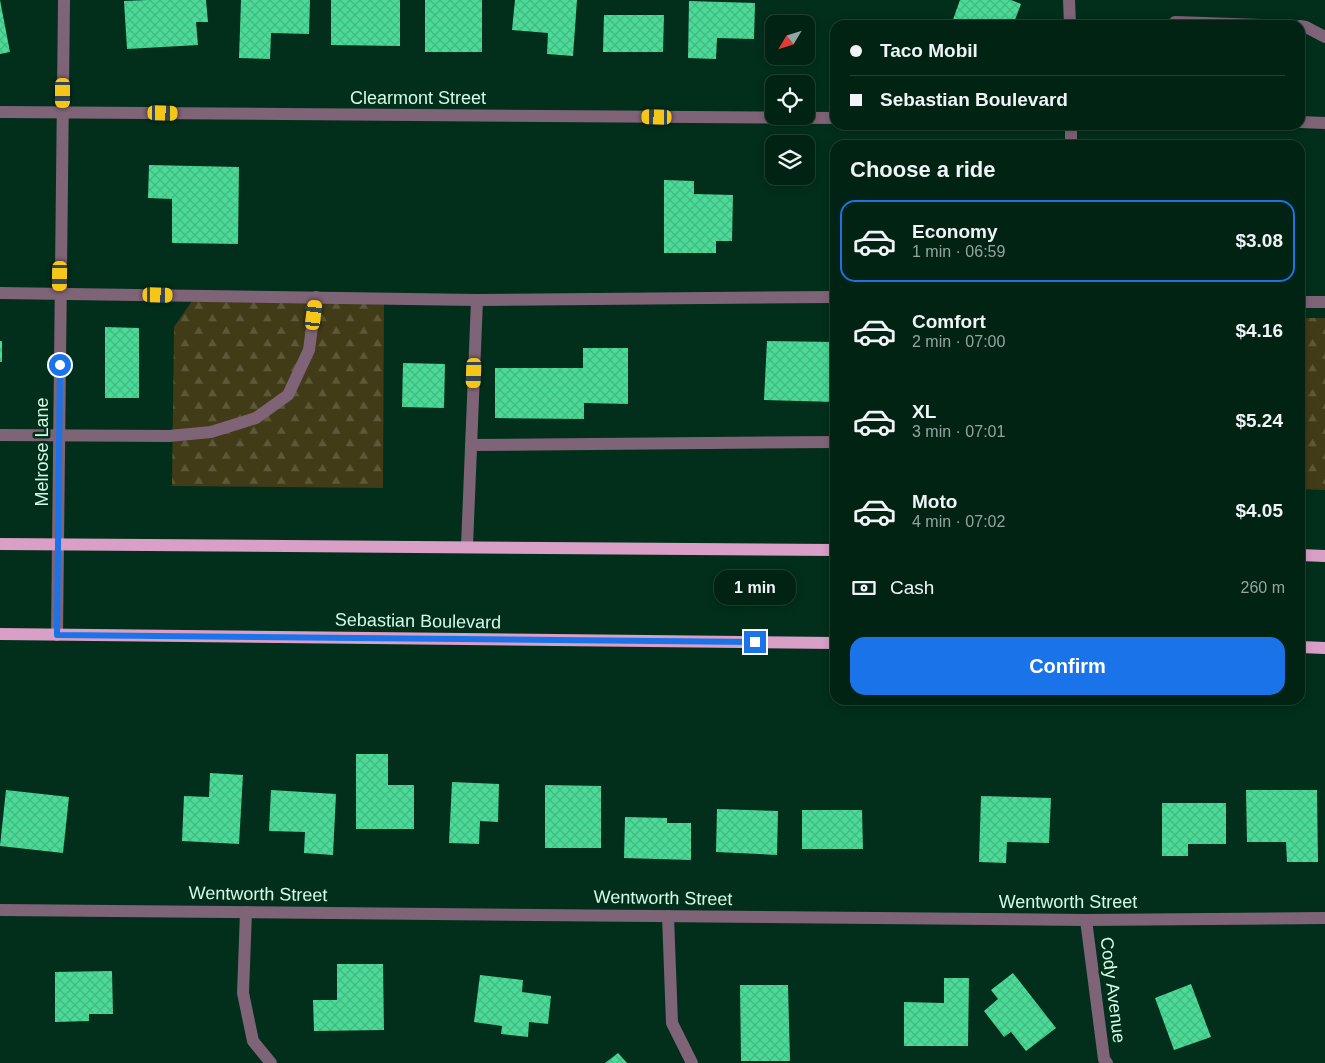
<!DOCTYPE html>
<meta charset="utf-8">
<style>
body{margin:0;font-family:Helvetica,sans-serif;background:#0f2f22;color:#f1f3f6;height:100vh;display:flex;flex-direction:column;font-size:19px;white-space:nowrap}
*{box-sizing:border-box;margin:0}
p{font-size:16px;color:#96a4a0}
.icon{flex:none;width:28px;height:28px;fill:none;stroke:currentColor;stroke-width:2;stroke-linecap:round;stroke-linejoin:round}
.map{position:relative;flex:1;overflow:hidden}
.drawer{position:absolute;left:830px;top:140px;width:475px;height:565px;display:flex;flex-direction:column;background:#012314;border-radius:15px;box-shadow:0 2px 8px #0003,0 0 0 1px #234034}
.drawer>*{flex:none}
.top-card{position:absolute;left:830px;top:20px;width:475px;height:110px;border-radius:15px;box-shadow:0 2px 8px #0003,0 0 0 1px #234034;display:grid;align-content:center;height:110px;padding:0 20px;background:#012314}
.needle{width:32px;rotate:232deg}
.tools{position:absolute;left:765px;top:15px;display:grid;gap:10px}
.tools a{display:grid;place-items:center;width:50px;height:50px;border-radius:10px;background:#012314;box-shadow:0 2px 8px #0003,0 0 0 1px #234034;font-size:25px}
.end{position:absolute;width:22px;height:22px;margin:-11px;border:6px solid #1a73e8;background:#fff;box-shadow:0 0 0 2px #fff}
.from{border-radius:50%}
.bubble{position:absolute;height:35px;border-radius:15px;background:#012314;box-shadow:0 2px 8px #0003,0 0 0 1px #234034;font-size:16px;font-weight:800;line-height:35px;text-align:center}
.car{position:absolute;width:15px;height:30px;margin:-15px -8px;border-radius:6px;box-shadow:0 0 4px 1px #0007;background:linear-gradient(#f5c518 24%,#345 0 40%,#f5c518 0 76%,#345 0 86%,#f5c518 0)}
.top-card b{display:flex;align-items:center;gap:18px;height:48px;font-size:19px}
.top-card b+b{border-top:1px solid #234034}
.top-card i{width:12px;height:12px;background:#f1f3f6}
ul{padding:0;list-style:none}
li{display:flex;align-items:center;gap:15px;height:82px;margin:0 10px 8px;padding:0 10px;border:2px solid transparent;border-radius:15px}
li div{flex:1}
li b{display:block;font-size:19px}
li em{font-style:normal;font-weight:800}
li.selected{border-color:#1a73e8}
li>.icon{width:45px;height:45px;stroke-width:1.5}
h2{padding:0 20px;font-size:22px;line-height:60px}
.pay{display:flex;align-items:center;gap:12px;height:55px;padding:0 20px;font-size:19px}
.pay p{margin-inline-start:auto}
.cta{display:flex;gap:10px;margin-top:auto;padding:10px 20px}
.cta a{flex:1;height:58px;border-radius:15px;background:#1a73e8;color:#fff;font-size:20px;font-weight:800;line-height:58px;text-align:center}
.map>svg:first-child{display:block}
.forest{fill:url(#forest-firs)}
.building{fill:url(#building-cross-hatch)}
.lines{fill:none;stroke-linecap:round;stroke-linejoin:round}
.minor{stroke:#7f6376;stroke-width:12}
.major{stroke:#d99fc6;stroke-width:12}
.route{stroke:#1a73e8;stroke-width:6}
.labels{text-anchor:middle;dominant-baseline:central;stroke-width:5;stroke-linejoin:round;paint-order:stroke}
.street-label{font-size:18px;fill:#d4fbe4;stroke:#012f1b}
</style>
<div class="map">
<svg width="1325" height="1063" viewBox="0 0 1325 1063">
<defs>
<pattern id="forest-firs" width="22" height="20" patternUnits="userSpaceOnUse" patternTransform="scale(1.25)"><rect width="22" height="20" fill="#413b17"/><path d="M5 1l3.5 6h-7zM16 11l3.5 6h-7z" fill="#5c5839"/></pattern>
<pattern id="building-cross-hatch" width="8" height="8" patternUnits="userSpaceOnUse" patternTransform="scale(1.25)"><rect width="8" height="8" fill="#49db97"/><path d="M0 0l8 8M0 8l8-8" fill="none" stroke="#47b782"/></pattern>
</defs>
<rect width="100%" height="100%" fill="#012f1b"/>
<g class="forest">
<path d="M192,301L384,303L383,488L172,486L174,327Z"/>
<path d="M1300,318H1325V490L1300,489Z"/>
</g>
<g class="building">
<path d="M0,0L10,52L0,54Z"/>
<path d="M148,0H206L208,22H196L198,45L127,49L124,1Z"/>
<path d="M241,0H310L309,34L271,33L270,59L239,58Z"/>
<path d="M331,0H400V46L331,45Z"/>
<rect x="425" y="0" width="57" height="52"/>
<path d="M515,0H577L573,56L547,54L548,33L512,30Z"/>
<path d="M960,0H1011L1021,4L1013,25H951Z"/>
<path d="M689,1L755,3L754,39L717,38L716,59L688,58Z"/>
<path d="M604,15H664L663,52H603Z"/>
<path d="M149,165L239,167L238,244L172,243V199L148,198Z"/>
<path d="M664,180L694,181V194L733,195L732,241H716V253H664Z"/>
<path d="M105,327L139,328V398H105Z"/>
<rect x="0" y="341" width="2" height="21"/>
<path d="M767,341L835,342V402L764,400Z"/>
<path d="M583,348H628V404L584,403V419L495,418V368H583Z"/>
<path d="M403,363L445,364L444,408L402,407Z"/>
<path d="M356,754H388V785H414V829H356Z"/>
<path d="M210,773L243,775L239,844L182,841L184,796L209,797Z"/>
<path d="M452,782L499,784L498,822L480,821L479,844L449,843Z"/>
<path d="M545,785L601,786V848H545Z"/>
<path d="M6,790L69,797L63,853L0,846Z"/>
<path d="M271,790L336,794L333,855L304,853L305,832L269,831Z"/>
<path d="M1246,790H1317L1318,862H1287L1286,842H1247Z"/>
<path d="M981,796L1051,798L1049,843L1007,842L1006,863L979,862Z"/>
<path d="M1162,803H1226V844H1188V856H1162Z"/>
<path d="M717,809L778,811L777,855L716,852Z"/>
<path d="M802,810H862L863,849H802Z"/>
<path d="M625,817L667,818V823H691V860L624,858Z"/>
<path d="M337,964H383L384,1030L314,1031L313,1000H337Z"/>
<path d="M112,971L113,1014H89V1021L55,1022V972Z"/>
<path d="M1013,973L1056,1028L1026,1051L1011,1032L1004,1037L984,1011L998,999L991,990Z"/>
<path d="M480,975L523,980L522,992L551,996L548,1024L529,1022L528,1037L501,1034L502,1026L474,1022Z"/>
<path d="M944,978H969L968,1046H904V1002L944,1003Z"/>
<path d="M1191,984L1211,1037L1174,1050L1155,998Z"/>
<path d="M740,985H788L790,1061H741Z"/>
<path d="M618,1053L627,1063H605Z"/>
</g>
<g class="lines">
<g class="minor">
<path d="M1069,0L1070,25"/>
<path d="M1175,22L1261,25"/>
<path d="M1300,26L1306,27L1325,37"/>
<path d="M0,112L835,118"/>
<path d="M1300,122L1325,123"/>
<path d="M1071,145V125"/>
<path d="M0,293L477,300L835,297"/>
<path d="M1300,302H1325"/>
<path d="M0,435L169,436L211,432L256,418L288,395L309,350L316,297"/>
<path d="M471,445L835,442"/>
<path d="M467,546L477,300"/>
<path d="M57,635L64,0"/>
<path d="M0,910L1086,920L1325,918"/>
<path d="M246,912L243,993L253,1041L271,1063"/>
<path d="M668,916L672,1023L692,1063"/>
<path d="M1086,920L1104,1059L1107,1063"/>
</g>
<g class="major">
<path d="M0,544L835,550"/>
<path d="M1300,555L1325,556"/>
<path d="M0,634L835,643"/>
<path d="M1300,647L1325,648"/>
</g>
</g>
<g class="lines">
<path class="route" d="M60,365L57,635L755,642"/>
</g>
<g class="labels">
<g class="street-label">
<text x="418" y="98">Clearmont Street</text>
<text transform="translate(42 452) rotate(-90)">Melrose Lane</text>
<text transform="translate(418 621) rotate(1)">Sebastian Boulevard</text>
<text transform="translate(258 894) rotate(1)">Wentworth Street</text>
<text transform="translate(663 898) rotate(1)">Wentworth Street</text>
<text x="1068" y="902">Wentworth Street</text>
<text transform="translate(1113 990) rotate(83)">Cody Avenue</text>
</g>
</g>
</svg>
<div class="tools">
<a><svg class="needle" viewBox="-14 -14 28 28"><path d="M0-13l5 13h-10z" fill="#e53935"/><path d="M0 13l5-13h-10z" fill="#96a4a0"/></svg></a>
<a><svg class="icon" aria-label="locate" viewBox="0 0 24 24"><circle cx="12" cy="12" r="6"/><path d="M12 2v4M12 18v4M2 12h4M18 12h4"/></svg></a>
<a><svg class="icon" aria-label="layers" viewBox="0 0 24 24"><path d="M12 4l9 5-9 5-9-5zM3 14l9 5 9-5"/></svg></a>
</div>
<i class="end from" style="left:60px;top:365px"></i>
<i class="end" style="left:755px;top:642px"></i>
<div class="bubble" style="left:714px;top:570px;width:82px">1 min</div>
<i class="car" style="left:63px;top:93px;rotate:180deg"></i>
<i class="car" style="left:163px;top:113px;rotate:91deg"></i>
<i class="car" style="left:657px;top:117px;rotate:271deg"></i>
<i class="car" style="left:60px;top:276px;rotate:181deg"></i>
<i class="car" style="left:158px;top:295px;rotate:91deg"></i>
<i class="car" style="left:314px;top:315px;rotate:7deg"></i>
<i class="car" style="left:474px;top:373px;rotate:182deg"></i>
<div class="top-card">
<b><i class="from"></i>Taco Mobil</b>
<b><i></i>Sebastian Boulevard</b>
</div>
<section class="drawer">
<h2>Choose a ride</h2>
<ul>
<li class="selected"><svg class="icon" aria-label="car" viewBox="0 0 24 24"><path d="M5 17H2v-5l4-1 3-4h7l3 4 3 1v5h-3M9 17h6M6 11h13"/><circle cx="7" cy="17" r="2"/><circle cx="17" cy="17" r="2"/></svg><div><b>Economy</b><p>1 min · 06:59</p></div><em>$3.08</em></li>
<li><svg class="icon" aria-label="car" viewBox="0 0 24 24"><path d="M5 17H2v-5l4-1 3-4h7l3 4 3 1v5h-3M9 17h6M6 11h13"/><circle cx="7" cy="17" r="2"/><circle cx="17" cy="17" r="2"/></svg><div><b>Comfort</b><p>2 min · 07:00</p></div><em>$4.16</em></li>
<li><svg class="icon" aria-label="car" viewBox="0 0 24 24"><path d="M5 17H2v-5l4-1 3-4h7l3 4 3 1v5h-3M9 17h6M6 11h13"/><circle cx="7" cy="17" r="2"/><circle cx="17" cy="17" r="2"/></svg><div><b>XL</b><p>3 min · 07:01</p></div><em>$5.24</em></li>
<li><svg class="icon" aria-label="car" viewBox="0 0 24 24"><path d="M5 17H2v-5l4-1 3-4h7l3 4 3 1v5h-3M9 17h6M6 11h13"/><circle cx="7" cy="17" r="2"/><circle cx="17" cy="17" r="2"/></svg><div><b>Moto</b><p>4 min · 07:02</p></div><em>$4.05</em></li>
</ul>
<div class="pay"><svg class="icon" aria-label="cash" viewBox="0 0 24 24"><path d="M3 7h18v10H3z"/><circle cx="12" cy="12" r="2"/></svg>Cash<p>260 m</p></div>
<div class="cta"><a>Confirm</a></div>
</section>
</div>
